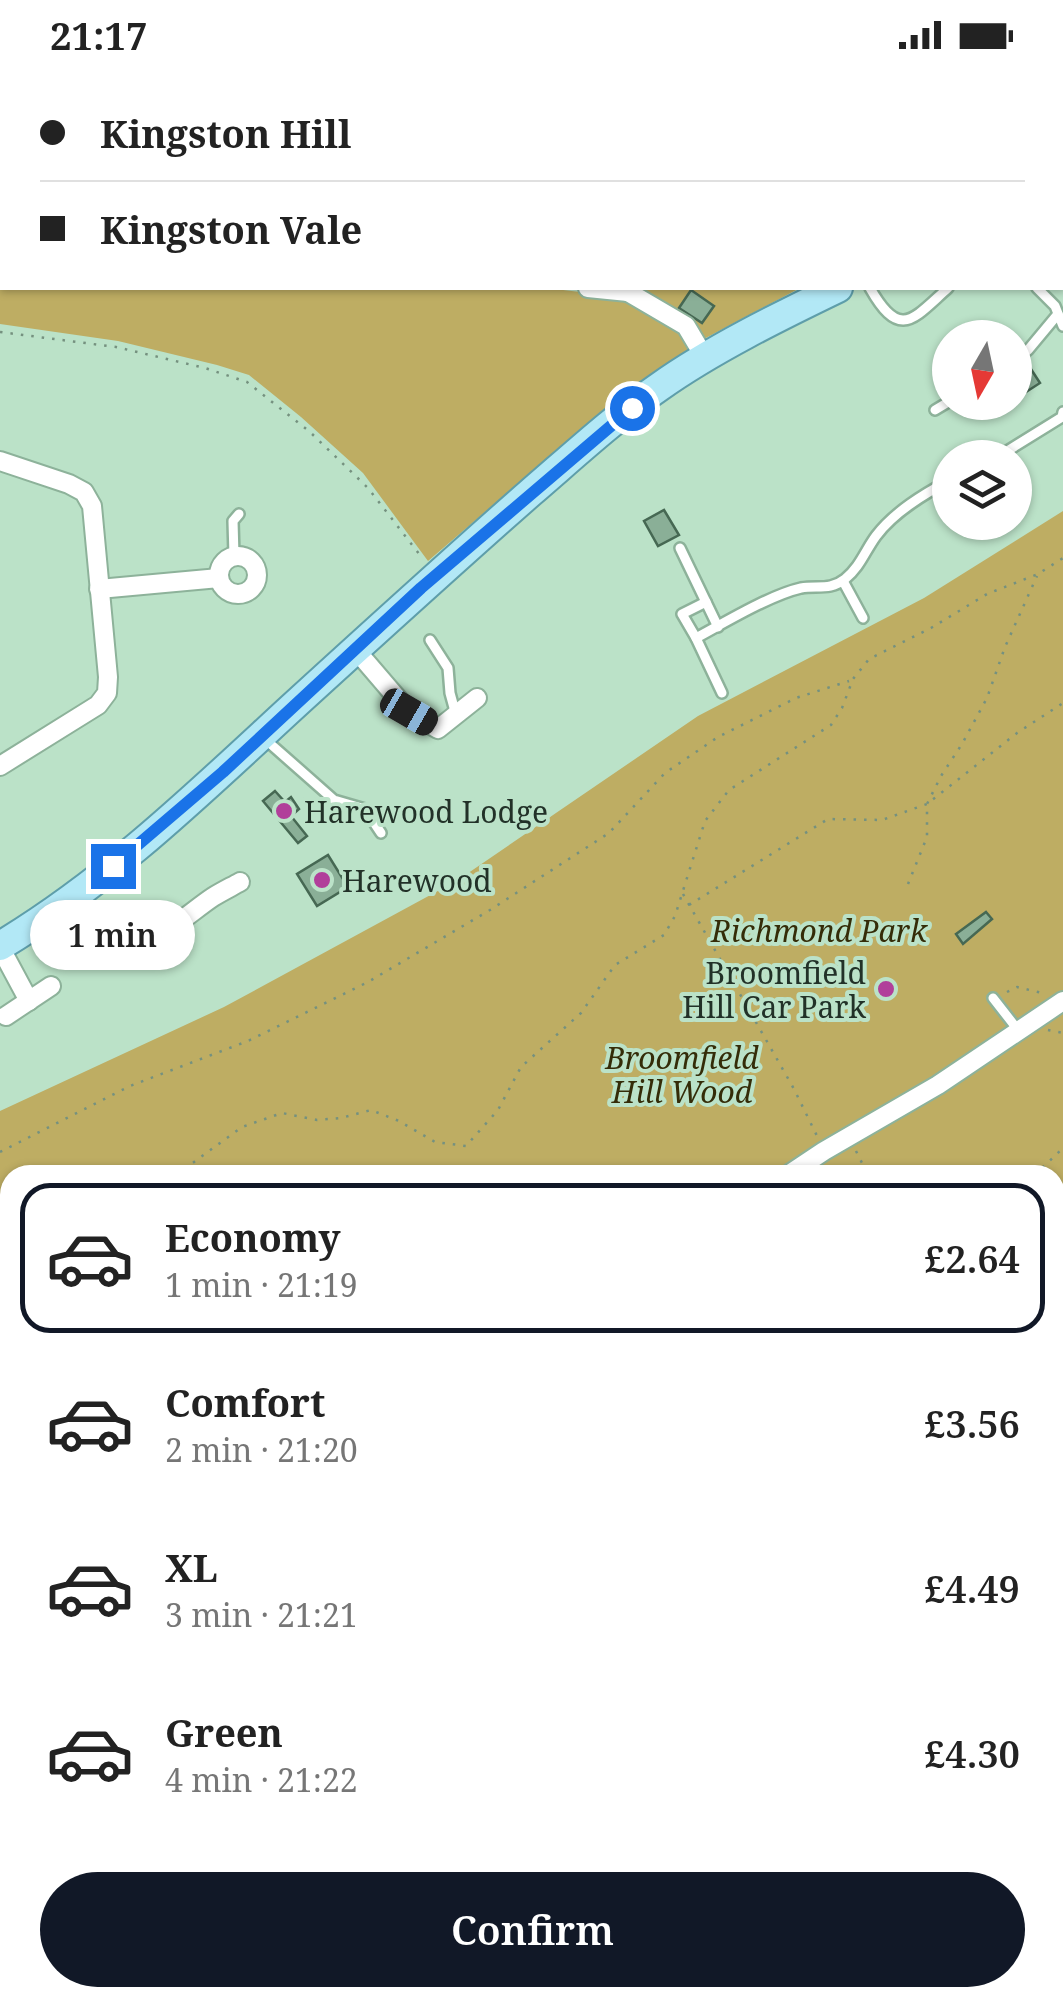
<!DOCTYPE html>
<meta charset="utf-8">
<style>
body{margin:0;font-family:"Noto Serif",serif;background:#f2f2f2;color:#222;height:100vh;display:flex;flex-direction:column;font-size:38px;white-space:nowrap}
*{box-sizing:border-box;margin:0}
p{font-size:32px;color:#767676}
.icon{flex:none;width:55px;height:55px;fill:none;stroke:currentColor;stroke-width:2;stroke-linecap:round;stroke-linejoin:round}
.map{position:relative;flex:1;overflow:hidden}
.details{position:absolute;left:0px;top:1095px;width:1065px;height:842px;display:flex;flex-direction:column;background:#fff;border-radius:30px 30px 0 0;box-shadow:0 2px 8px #0004}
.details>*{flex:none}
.guide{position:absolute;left:0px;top:0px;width:1065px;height:220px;box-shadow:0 2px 8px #0004;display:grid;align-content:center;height:220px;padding:0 40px;background:#fff}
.needle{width:65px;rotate:189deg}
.buttons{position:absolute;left:932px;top:250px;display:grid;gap:20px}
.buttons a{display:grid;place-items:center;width:100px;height:100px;border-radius:50%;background:#fff;box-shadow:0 2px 8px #0004;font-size:50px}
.end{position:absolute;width:45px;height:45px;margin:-22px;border:12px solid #1a73e8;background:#fff;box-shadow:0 0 0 5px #fff}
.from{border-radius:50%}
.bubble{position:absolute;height:70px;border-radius:35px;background:#fff;box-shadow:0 2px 8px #0004;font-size:32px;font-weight:600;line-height:70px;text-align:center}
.car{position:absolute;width:30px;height:60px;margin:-30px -15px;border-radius:12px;box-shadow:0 0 8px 2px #0007;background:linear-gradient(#222 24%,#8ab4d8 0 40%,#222 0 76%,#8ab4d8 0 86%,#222 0)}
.guide b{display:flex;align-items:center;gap:35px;height:95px;font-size:38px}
.guide b+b{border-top:2px solid #e0e0e0}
.guide i{width:25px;height:25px;background:#222}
ul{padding:18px 0 0;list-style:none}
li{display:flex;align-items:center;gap:30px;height:150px;margin:0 20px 15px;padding:0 20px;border:5px solid transparent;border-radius:30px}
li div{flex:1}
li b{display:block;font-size:38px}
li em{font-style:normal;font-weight:600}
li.selected{border-color:#111827}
li>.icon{width:90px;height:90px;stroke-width:1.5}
.action{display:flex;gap:20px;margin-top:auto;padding:20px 40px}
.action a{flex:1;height:115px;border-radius:60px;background:#111827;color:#fff;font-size:40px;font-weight:600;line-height:115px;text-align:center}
.status{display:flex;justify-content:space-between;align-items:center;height:70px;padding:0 50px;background:#fff;direction:ltr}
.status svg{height:28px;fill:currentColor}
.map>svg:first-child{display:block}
.green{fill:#bead63;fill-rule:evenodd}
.building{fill:#8aaf97;stroke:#466853;stroke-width:2.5}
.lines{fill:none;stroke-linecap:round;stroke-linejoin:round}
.lane-casing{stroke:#8db29a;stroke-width:14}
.street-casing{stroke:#8db29a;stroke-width:22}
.primary-casing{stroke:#5e9eaa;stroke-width:32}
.path{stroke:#75917f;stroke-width:2.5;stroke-dasharray:2.5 8;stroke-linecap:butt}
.lane{stroke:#fff;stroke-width:9}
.street{stroke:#fff;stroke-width:18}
.primary{stroke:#b2e8f6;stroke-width:28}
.route{stroke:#1a73e8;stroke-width:12}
.poi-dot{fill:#b13f9a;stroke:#bbe2c8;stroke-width:4}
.labels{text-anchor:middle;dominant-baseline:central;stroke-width:8;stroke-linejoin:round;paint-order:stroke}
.poi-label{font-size:30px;fill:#223128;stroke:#bbe2c8;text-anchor:start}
.park-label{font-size:30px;font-style:italic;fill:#342c08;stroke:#bbe2c8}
</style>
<div class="status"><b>21:17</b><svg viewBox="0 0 49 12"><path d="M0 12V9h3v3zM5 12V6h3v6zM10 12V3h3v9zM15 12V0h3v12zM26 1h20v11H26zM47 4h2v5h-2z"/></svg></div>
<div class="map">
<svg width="1063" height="1936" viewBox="0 0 1063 1936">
<rect width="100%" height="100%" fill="#bbe2c8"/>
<g class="green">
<path d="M0,164L2,165V218H546L623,227L682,259L694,275C600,340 515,417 428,491L363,403L301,347L249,305L217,295L118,271L0,254Z"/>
<path d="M637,218H800L702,270Z"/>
<path d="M1063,441V1936H0V1041L224,937L458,810L698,646L924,528ZM10,1105H1055V1928H10Z"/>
</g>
<g class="building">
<path d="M691,220L714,236L702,253L679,238Z"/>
<path d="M1027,293L1040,313L1026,322L1015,301Z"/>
<path d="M664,440L679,465L658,476L644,451Z"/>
<path d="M275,721L285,732L291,727L299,739L291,746L307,766L298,773L263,731Z"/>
<path d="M328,785L348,817L317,836L297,804Z"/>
<path d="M986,842L992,849L963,874L956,864Z"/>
</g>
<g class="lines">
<g class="lane-casing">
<g id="lane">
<path d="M870,218C900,271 913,249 948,218"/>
<path d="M1037,218L1055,236L1063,256"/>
<path d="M1015,291L1028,280L1058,244"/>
<path d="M935,340L950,331"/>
<path d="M996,388L1062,347L1063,342"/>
<path d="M680,478L718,557"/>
<path d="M234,486L233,451L239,444"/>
<path d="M843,511L863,548"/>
<path d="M706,532L682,544L696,568C724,553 770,525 801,518C817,515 830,521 845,509C860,497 865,481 876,466C894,442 924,424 950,410"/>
<path d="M696,568L722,623"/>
<path d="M430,570L448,598L450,623L456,645"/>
<path d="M266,670L334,730L365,739L381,763"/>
<path d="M993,928L1018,960"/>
</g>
</g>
<g class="street-casing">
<g id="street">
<path d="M677,0L686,2"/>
<path d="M899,0V2"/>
<path d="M956,0L957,2"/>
<path d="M636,2V0"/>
<path d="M929,2L931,0"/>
<path d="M1062,71H1063"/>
<path d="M588,218L628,222"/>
<path d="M625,218L628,222L686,256L705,288"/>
<path d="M0,391L69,414L84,422L92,436L108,607L107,623L98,635L0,696"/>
<circle cx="238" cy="505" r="19"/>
<path d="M99,519L219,508"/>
<path d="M355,579L409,642L438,659L477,628"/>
<path d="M69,831C80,846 92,870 110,876C143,888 187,844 213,827C221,822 231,817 240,812"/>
<path d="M0,877L29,931"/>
<path d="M6,946L51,916"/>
<path d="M788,1105L824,1081L938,1015L1063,931"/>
<path d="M0,1421L10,1420"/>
</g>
</g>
<g class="primary-casing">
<g id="primary">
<path d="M1062,115H1063"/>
<path d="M0,876C107,812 197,725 288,641C368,568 448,495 530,423C572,387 614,348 659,317C711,280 780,246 838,218"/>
</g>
</g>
<g class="path">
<path d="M307,0L314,2"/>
<path d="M599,0L602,2"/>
<path d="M182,2L183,0"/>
<path d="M295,2L296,0"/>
<path d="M390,2L391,0"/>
<path d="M517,2L518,0"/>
<path d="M1049,2L1052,0"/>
<path d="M0,63L2,56"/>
<path d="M0,87L2,88"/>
<path d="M0,262L116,277L205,298L247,312L310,362L368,418L423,489"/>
<path d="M908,814L927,767V734L941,706L962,674L987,628L1005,577L1037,506"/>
<path d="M683,824L794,1019L817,1066"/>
<path d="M689,835L828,749L882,750L927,734L1017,663L1063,633"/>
<path d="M1007,922L1017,917L1042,923"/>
<path d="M1048,960L1063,963"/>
<path d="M856,1081L868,1105"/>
<path d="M0,1082L130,1016L248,971L368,912L490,840L609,763L665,703L718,667L796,628L849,611"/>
<path d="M176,1105L242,1057L282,1043L317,1050L341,1048L371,1040L399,1051L435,1072L466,1076L498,1040L521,997L581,943L615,895L664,865L675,846L705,751L729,720L831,655L842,638L853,609L869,589L931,558L987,524L1038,504L1063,488"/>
<path d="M1035,1105L1063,1078"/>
<path d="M0,1215L10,1209"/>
<path d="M1055,1282L1063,1287"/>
<path d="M1055,1294L1063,1299"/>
<path d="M1055,1359L1063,1356"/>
<path d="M1055,1488L1063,1492"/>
<path d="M1055,1668L1063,1678"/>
<path d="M0,1728L10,1727"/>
<path d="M453,1928L458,1936"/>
<path d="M137,1936L142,1928"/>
<path d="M244,1936L252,1928"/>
<path d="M611,1936L618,1928"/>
</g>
<use href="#lane" class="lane"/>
<use href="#street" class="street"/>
<use href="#primary" class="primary"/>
</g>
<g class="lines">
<path class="route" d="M113,796L223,702L421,518L632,338"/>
</g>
<g class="poi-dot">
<circle cx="284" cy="741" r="10"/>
<circle cx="322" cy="810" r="10"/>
<circle cx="886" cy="919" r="10"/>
</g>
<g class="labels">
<g class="poi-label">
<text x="304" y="741">Harewood Lodge</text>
<text x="342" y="810">Harewood</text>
<text x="866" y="902" text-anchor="end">Broomfield<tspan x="866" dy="34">Hill Car Park</tspan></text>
</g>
<g class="park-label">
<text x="819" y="860">Richmond Park</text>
<text x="682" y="987">Broomfield<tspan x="682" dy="34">Hill Wood</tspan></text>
</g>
</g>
</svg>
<div class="buttons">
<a><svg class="needle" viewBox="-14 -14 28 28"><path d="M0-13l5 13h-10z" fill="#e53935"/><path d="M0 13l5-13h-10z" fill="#767676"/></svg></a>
<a><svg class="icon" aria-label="layers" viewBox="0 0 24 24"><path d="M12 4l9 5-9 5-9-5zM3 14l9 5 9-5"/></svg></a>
</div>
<i class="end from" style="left:632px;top:338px"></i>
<i class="end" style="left:113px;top:796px"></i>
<div class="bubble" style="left:30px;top:830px;width:165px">1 min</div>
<i class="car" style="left:409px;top:642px;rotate:120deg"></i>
<div class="guide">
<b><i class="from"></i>Kingston Hill</b>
<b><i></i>Kingston Vale</b>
</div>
<section class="details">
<ul>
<li class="selected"><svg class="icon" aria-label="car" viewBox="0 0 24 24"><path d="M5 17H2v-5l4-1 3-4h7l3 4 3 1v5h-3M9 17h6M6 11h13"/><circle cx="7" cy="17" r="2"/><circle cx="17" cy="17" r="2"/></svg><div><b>Economy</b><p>1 min · 21:19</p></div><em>£2.64</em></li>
<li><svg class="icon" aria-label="car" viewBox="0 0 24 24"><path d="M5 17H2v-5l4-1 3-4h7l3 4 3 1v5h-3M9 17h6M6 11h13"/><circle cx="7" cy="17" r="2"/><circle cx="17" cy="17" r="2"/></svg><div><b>Comfort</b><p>2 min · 21:20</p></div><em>£3.56</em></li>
<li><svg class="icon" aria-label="car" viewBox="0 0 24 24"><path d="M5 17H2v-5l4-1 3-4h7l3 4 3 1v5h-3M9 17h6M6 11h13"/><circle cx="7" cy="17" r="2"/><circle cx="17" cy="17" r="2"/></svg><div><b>XL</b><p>3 min · 21:21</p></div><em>£4.49</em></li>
<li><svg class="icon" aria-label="car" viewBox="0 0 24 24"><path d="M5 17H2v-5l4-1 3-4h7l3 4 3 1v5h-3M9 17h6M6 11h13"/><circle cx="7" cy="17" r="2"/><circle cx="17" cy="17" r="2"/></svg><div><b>Green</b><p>4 min · 21:22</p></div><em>£4.30</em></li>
</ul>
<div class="action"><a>Confirm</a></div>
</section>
</div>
